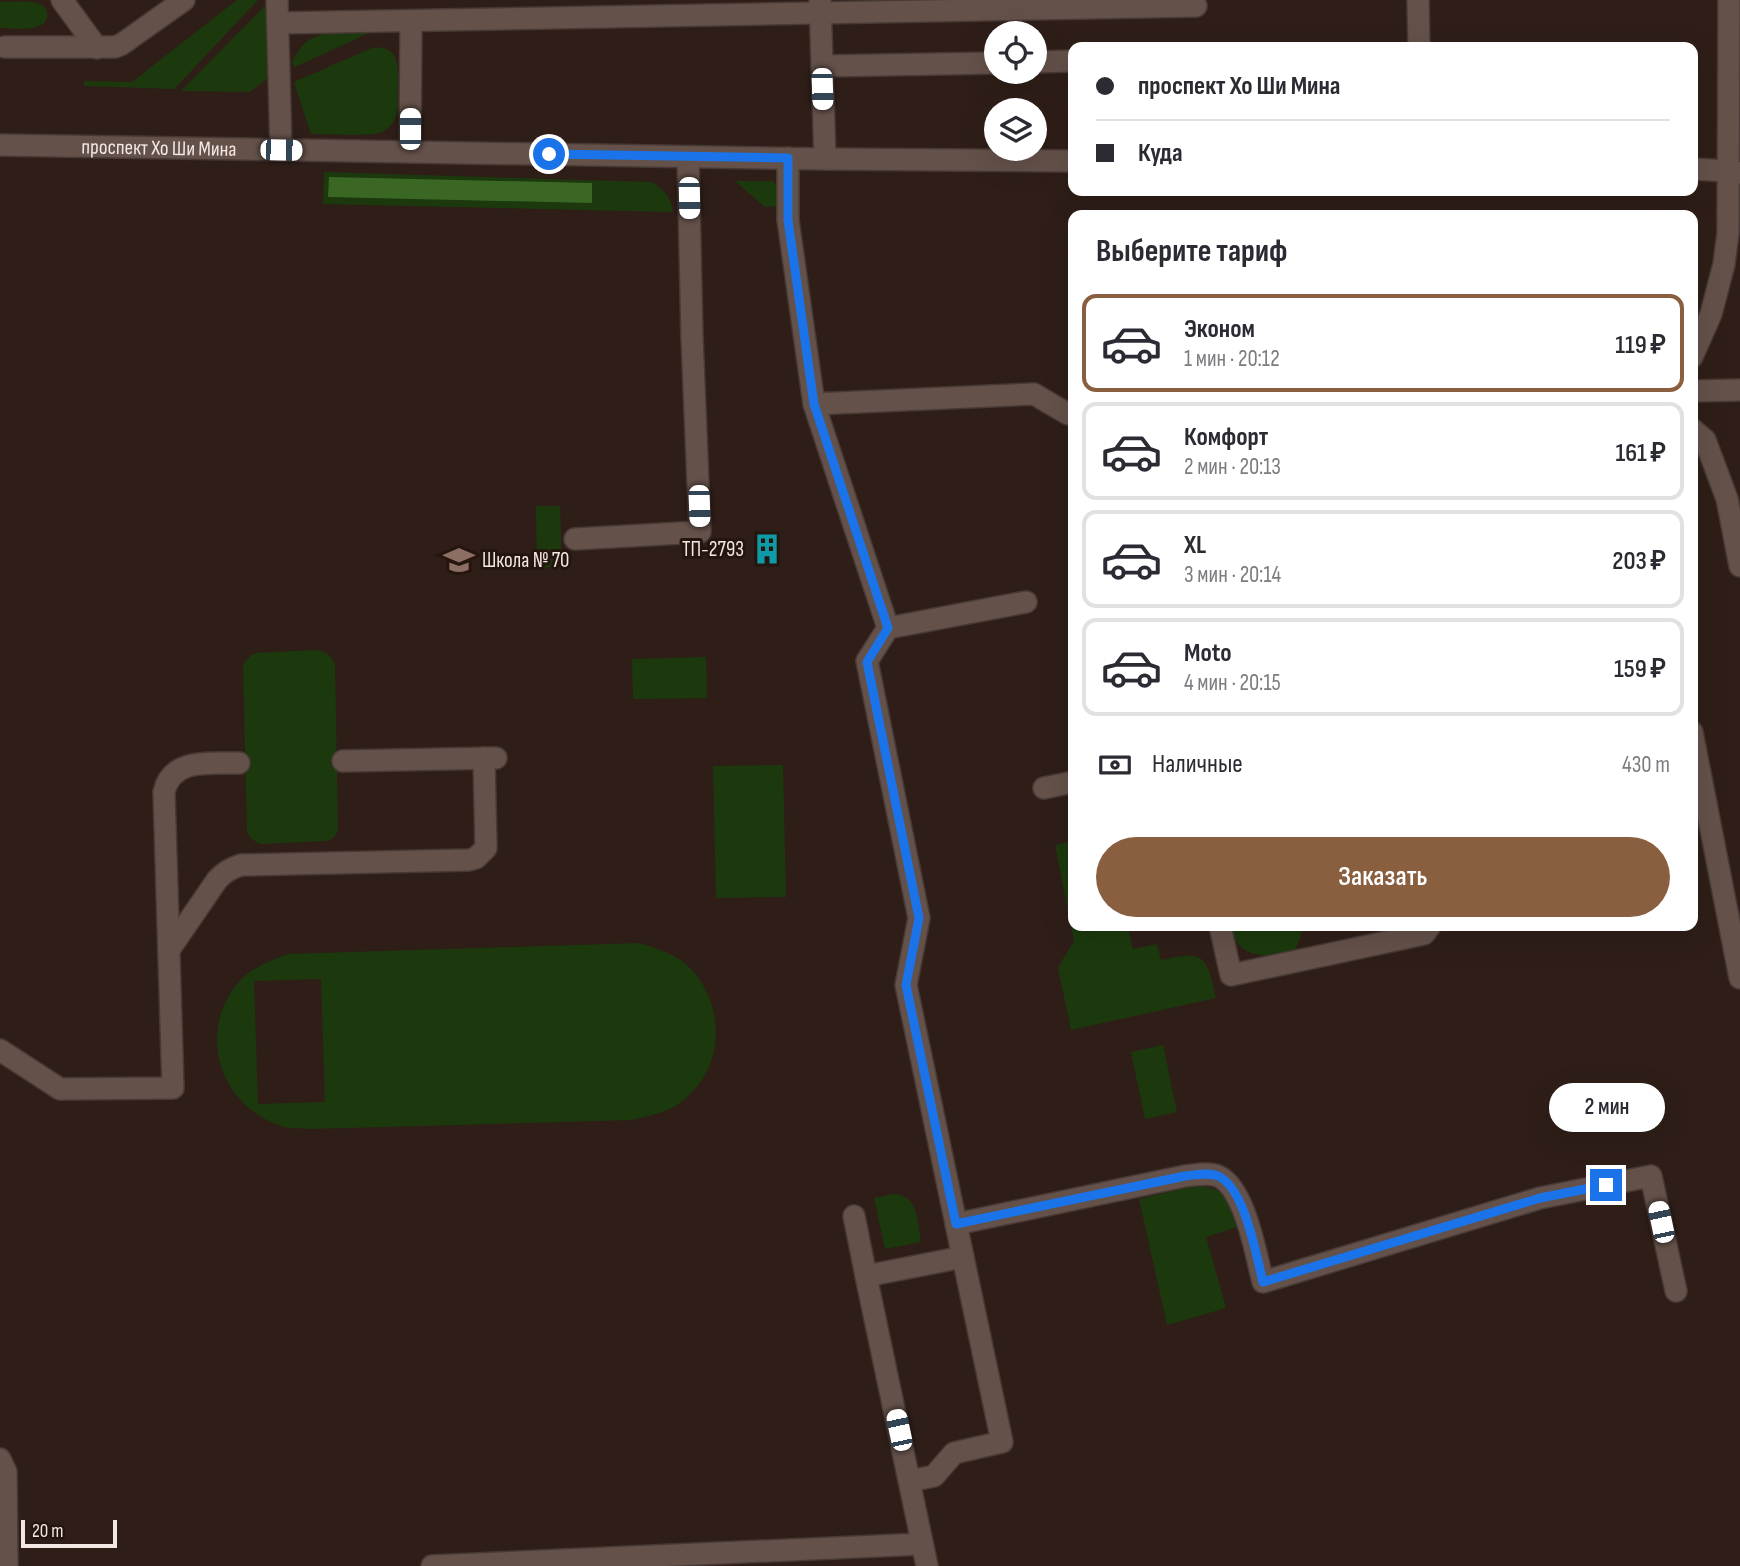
<!DOCTYPE html>
<html lang="ru">
<meta charset="utf-8">
<style>
body{margin:0;font-family:"Sofia Sans Condensed",sans-serif;background:#f2f2f3;color:#2b2b33;height:100vh;display:flex;flex-direction:column;font-size:26px;white-space:nowrap}
*{box-sizing:border-box;margin:0}
p{font-size:23px;color:#7c7c81}
.icon{flex:none;width:38px;height:38px;fill:none;stroke:currentColor;stroke-width:2;stroke-linecap:round;stroke-linejoin:round}
.map{position:relative;flex:1;overflow:hidden}
.details{position:absolute;left:1068px;top:210px;width:630px;height:721px;display:flex;flex-direction:column;background:#fff;border-radius:14px;box-shadow:0 7px 28px #0002}
.details>*{flex:none}
.banner{position:absolute;left:1068px;top:42px;width:630px;height:154px;border-radius:14px;box-shadow:0 7px 28px #0002;display:grid;align-content:center;height:154px;padding:0 28px;background:#fff}
.buttons{position:absolute;left:984px;top:21px;display:grid;gap:14px}
.buttons a{display:grid;place-items:center;width:63px;height:63px;border-radius:50%;background:#fff;box-shadow:0 7px 28px #0002;font-size:35px}
.scale{position:absolute;left:21px;bottom:18px;width:96px;box-sizing:border-box;padding-left:7px;border:4px solid #f3e7e3;border-top:0;font-size:19px;line-height:24px;white-space:nowrap;color:#f3e7e3;-webkit-text-stroke:5px #25150f;paint-order:stroke}
.end{position:absolute;width:32px;height:32px;margin:-16px;border:9px solid #1a73e8;background:#fff;box-shadow:0 0 0 4px #fff}
.from{border-radius:50%}
.bubble{position:absolute;height:49px;border-radius:24px;background:#fff;box-shadow:0 7px 28px #0002;font-size:23px;font-weight:600;line-height:49px;text-align:center}
.car{position:absolute;width:21px;height:42px;margin:-21px -10px;border-radius:9px;box-shadow:0 0 5px 2px #0007;background:linear-gradient(#fff 24%,#345 0 40%,#fff 0 76%,#345 0 86%,#fff 0)}
.banner b{display:flex;align-items:center;gap:24px;height:66px;font-size:26px}
.banner b+b{border-top:2px solid #e1e1e2}
.banner i{width:18px;height:18px;background:#2b2b33}
ul{padding:0;list-style:none}
li{display:flex;align-items:center;gap:21px;height:98px;margin:0 14px 10px;padding:0 14px;border:4px solid #e1e1e2;border-radius:14px}
li div{flex:1}
li b{display:block;font-size:26px}
li em{font-style:normal;font-weight:600}
li.active{border-color:#895f40}
li>.icon{width:63px;height:63px;stroke-width:1.5}
h2{padding:0 28px;font-size:32px;line-height:84px}
.pay{display:flex;align-items:center;gap:18px;height:77px;padding:0 28px;font-size:26px}
.pay p{margin-inline-start:auto}
.button{display:flex;gap:14px;margin-top:auto;padding:14px 28px}
.button a{flex:1;height:80px;border-radius:42px;background:#895f40;color:#fff;font-size:28px;font-weight:600;line-height:80px;text-align:center}
.map>svg:first-child{display:block}
.green{fill:#1c390d;fill-rule:evenodd}
.forest{fill:#3b6725}
.lines{fill:none;stroke-linecap:round;stroke-linejoin:round}
.minor-casing{stroke:#473935;stroke-width:24}
.minor{stroke:#64514a;stroke-width:21}
.route{stroke:#1a73e8;stroke-width:9}
.labels{text-anchor:middle;dominant-baseline:central;stroke-width:6;stroke-linejoin:round;paint-order:stroke}
.street-label{font-size:21px;fill:#f3e7e3;stroke:#25150f}
.poi-label{font-size:21px;fill:#f3e7e3;stroke:#25150f;text-anchor:end}
</style>
<div class="map">
<svg width="1740" height="1566" viewBox="0 0 1740 1566">
<rect width="100%" height="100%" fill="#2f1e18"/>
<g class="green">
<path d="M237,0H258L174,89L84,86V81L132,82Z"/>
<path d="M0,2C12,2 29,0 40,4C44,6 46,8 47,12C51,34 13,28 0,28Z"/>
<path d="M266,5L268,78L250,92L181,91Z"/>
<path d="M328,33H369L295,67L292,62C302,43 307,38 328,33Z"/>
<path d="M372,48C401,44 398,69 398,89C397,98 399,108 396,116C394,123 388,129 382,132C370,137 326,134 311,134L294,82Z"/>
<path d="M324,172L651,182C664,188 671,198 673,212L323,204Z"/>
<path d="M735,181H772L777,185L779,206L765,207Z"/>
<path d="M536,506H560L562,567L537,568Z"/>
<path d="M316,650C326,652 331,655 335,665L338,830C335,837 332,840 325,841L261,844C254,841 250,839 247,831L243,665L251,655L257,653Z"/>
<path d="M706,657L707,698L633,699L632,659Z"/>
<path d="M783,765L786,897L716,898L713,766Z"/>
<path d="M1073,841V926H1128L1133,949L1157,944L1161,960C1206,950 1206,956 1216,998L1071,1030L1058,968L1074,941L1055,845Z"/>
<path d="M1230,926H1304L1295,952C1265,957 1239,961 1230,926Z"/>
<path d="M640,943C658,949 679,955 692,970C725,1007 725,1065 685,1099C670,1112 650,1116 631,1120L310,1129C300,1128 287,1129 278,1125C219,1103 198,1033 237,984C250,968 270,961 288,954ZM321,979L325,1102L258,1104L254,981Z"/>
<path d="M1163,1045L1177,1112L1145,1119L1131,1052Z"/>
<path d="M1190,1187C1224,1184 1229,1199 1237,1227L1206,1237L1226,1308L1167,1325L1139,1199Z"/>
<path d="M892,1194C919,1194 917,1221 921,1242L885,1249L874,1198Z"/>
</g>
<path class="forest" d="M329,177L592,183V203L328,197Z"/>
<g class="lines">
<g class="minor-casing">
<g id="minor">
<path d="M62,0L97,48"/>
<path d="M277,0L281,150"/>
<path d="M820,0L825,159"/>
<path d="M1418,0L1419,47"/>
<path d="M278,23L1196,6"/>
<path d="M5,47H115L122,44L184,0"/>
<path d="M1034,62L1073,61"/>
<path d="M822,66L996,63"/>
<path id="s1" d="M0,145L825,159L1073,161"/>
<path d="M410,152L411,21"/>
<path d="M788,158V220L814,404L888,628"/>
<path d="M1692,169L1729,171L1740,173"/>
<path d="M1692,357L1711,314L1724,264L1728,233L1729,0"/>
<path d="M1692,391L1740,390"/>
<path d="M814,404L1034,394L1068,414H1073"/>
<path d="M1692,429L1705,440L1727,499L1740,566"/>
<path d="M575,539L700,532L692,337L688,157"/>
<path d="M1692,732L1740,978"/>
<path d="M343,761L496,758"/>
<path d="M1044,788L1073,782"/>
<path d="M1220,926L1231,975L1424,934L1430,926"/>
<path d="M169,950L217,880C224,872 231,868 241,865L469,860L476,858L486,848L484,758"/>
<path d="M0,1050L60,1089L173,1088L164,792C172,757 210,764 239,763"/>
<path d="M854,1216L866,1276"/>
<path d="M956,1224L1185,1176C1196,1175 1208,1172 1218,1176C1245,1188 1256,1255 1263,1282L1540,1198L1651,1176L1676,1291"/>
<path d="M0,1459L6,1472L7,1566"/>
<path d="M910,1481L934,1476L954,1453L1002,1442L963,1257"/>
<path d="M432,1566L922,1544"/>
<path d="M927,1566L866,1276L963,1257L906,985L919,918L867,661L888,628L1026,602"/>
</g>
</g>
<use href="#minor" class="minor"/>
</g>
<g class="lines">
<path class="route" d="M549,154L788,158V220L814,404L888,628L867,662L919,918L906,985L956,1224L1185,1176C1196,1175 1208,1172 1218,1176C1245,1188 1256,1255 1263,1282L1540,1198L1606,1185"/>
</g>
<defs>
<g id="building-bare" transform="scale(2.415)"><path d="M-4-6H4V6H1V3H-1V6H-4ZM-2.5-4.3h1.7v1.8h-1.7ZM.8-4.3h1.7v1.8H.8ZM-2.5-1h1.7V.8h-1.7ZM.8-1h1.7V.8H.8Z" fill="#0f9aa8" stroke="#25150f" stroke-width="2.5" paint-order="stroke"/></g>
<g id="school-bare" transform="scale(2.415)"><path d="M0-5L7-2L0 1L-7-2ZM-4 1L0 2.5L4 1V4Q0 6-4 4Z" fill="#8d6e63" stroke="#25150f" stroke-width="2.5" paint-order="stroke"/></g>
</defs>
<g fill-rule="evenodd">
<use href="#building-bare" x="767" y="549"/>
<use href="#school-bare" x="459" y="560"/>
</g>
<g class="labels">
<g class="street-label">
<text stroke="none"><textPath href="#s1" startOffset="159">проспект Хо Ши Мина</textPath></text>
</g>
<g class="poi-label">
<text x="744" y="549">ТП-2793</text>
<text x="482" y="560" text-anchor="start">Школа № 70</text>
</g>
</g>
</svg>
<div class="buttons">
<a><svg class="icon" aria-label="locate" viewBox="0 0 24 24"><circle cx="12" cy="12" r="6"/><path d="M12 2v4M12 18v4M2 12h4M18 12h4"/></svg></a>
<a><svg class="icon" aria-label="layers" viewBox="0 0 24 24"><path d="M12 4l9 5-9 5-9-5zM3 14l9 5 9-5"/></svg></a>
</div>
<div class="scale">20 m</div>
<i class="end from" style="left:549px;top:154px"></i>
<i class="end" style="left:1606px;top:1185px"></i>
<div class="bubble" style="left:1549px;top:1083px;width:116px">2 мин</div>
<i class="car" style="left:822px;top:89px;rotate:178deg"></i>
<i class="car" style="left:410px;top:129px;rotate:0deg"></i>
<i class="car" style="left:281px;top:150px;rotate:91deg"></i>
<i class="car" style="left:689px;top:198px;rotate:179deg"></i>
<i class="car" style="left:699px;top:506px;rotate:178deg"></i>
<i class="car" style="left:1661px;top:1222px;rotate:348deg"></i>
<i class="car" style="left:899px;top:1430px;rotate:348deg"></i>
<div class="banner">
<b><i class="from"></i>проспект Хо Ши Мина</b>
<b><i></i>Куда</b>
</div>
<section class="details">
<h2>Выберите тариф</h2>
<ul>
<li class="active"><svg class="icon" aria-label="car" viewBox="0 0 24 24"><path d="M5 17H2v-5l4-1 3-4h7l3 4 3 1v5h-3M9 17h6M6 11h13"/><circle cx="7" cy="17" r="2"/><circle cx="17" cy="17" r="2"/></svg><div><b>Эконом</b><p>1 мин · 20:12</p></div><em>119 ₽</em></li>
<li><svg class="icon" aria-label="car" viewBox="0 0 24 24"><path d="M5 17H2v-5l4-1 3-4h7l3 4 3 1v5h-3M9 17h6M6 11h13"/><circle cx="7" cy="17" r="2"/><circle cx="17" cy="17" r="2"/></svg><div><b>Комфорт</b><p>2 мин · 20:13</p></div><em>161 ₽</em></li>
<li><svg class="icon" aria-label="car" viewBox="0 0 24 24"><path d="M5 17H2v-5l4-1 3-4h7l3 4 3 1v5h-3M9 17h6M6 11h13"/><circle cx="7" cy="17" r="2"/><circle cx="17" cy="17" r="2"/></svg><div><b>XL</b><p>3 мин · 20:14</p></div><em>203 ₽</em></li>
<li><svg class="icon" aria-label="car" viewBox="0 0 24 24"><path d="M5 17H2v-5l4-1 3-4h7l3 4 3 1v5h-3M9 17h6M6 11h13"/><circle cx="7" cy="17" r="2"/><circle cx="17" cy="17" r="2"/></svg><div><b>Moto</b><p>4 мин · 20:15</p></div><em>159 ₽</em></li>
</ul>
<div class="pay"><svg class="icon" aria-label="cash" viewBox="0 0 24 24"><path d="M3 7h18v10H3z"/><circle cx="12" cy="12" r="2"/></svg>Наличные<p>430 m</p></div>
<div class="button"><a>Заказать</a></div>
</section>
</div>
